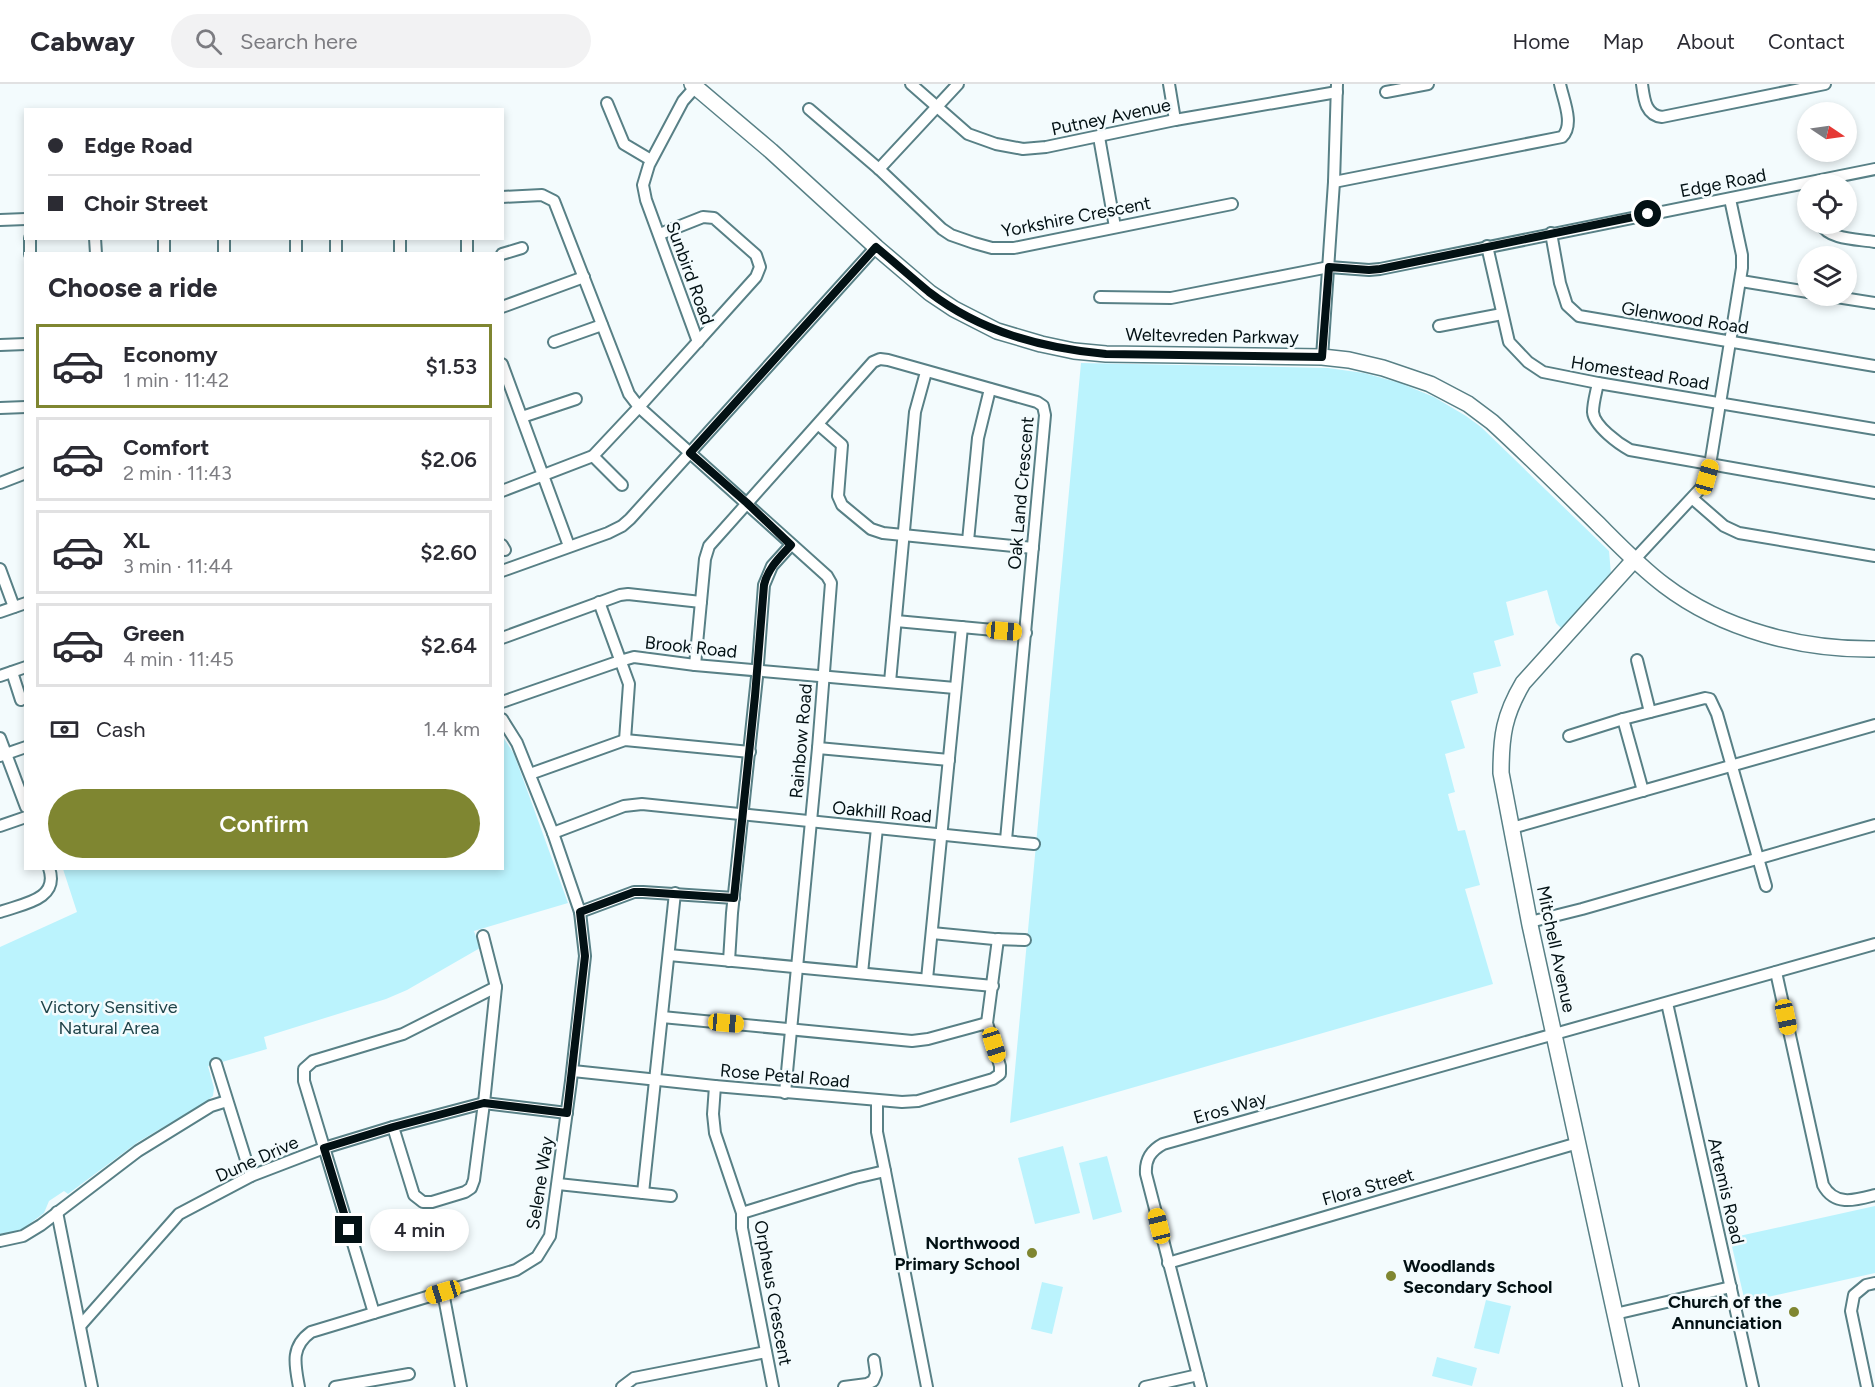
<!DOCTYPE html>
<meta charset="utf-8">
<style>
body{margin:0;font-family:Figtree,sans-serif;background:#f2f2f3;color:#2b2b33;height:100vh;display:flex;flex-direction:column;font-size:22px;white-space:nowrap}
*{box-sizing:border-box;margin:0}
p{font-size:20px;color:#7c7c81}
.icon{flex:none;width:33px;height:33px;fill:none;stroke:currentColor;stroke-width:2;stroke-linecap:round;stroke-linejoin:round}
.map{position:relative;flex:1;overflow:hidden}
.side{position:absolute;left:24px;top:168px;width:480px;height:618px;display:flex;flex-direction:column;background:#fff;border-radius:0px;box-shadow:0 3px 9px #0003}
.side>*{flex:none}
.guide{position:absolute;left:24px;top:24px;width:480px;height:132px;border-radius:0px;box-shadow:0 3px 9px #0003;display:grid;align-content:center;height:132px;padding:0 24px;background:#fff}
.needle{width:39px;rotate:103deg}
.controls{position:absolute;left:1797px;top:18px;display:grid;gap:12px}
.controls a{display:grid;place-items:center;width:60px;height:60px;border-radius:50%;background:#fff;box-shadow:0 3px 9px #0003;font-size:30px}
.end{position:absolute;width:27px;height:27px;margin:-14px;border:8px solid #031114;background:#fff;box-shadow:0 0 0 3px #fff}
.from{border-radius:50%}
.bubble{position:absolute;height:42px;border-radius:21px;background:#fff;box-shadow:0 3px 9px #0003;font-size:20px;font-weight:600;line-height:42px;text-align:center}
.car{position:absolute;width:18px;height:36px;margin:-18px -9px;border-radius:8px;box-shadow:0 0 4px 2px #0007;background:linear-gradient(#f5c518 24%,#345 0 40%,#f5c518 0 76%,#345 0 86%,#f5c518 0)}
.guide b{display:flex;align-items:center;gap:21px;height:57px;font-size:22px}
.guide b+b{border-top:2px solid #e1e1e2}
.guide i{width:15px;height:15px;background:#2b2b33}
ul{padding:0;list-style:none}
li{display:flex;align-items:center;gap:18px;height:84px;margin:0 12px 9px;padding:0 12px;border:3px solid #e1e1e2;border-radius:0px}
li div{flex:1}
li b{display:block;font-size:22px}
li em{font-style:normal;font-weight:600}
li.active{border-color:#7f8631}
li>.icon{width:54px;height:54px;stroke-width:1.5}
h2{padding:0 24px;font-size:27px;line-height:72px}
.pay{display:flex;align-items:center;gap:15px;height:66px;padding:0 24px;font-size:22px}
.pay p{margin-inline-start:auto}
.cta{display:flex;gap:12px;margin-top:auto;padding:12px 24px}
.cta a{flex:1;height:69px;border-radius:36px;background:#7f8631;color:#fff;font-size:24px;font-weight:600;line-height:69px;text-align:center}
header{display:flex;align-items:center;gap:36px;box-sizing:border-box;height:84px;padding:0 30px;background:#fff;border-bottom:2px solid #e1e1e2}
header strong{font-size:28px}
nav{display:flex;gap:33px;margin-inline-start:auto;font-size:21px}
.search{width:420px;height:54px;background:#f2f2f3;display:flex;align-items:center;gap:15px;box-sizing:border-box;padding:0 21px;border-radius:33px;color:#7c7c81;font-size:22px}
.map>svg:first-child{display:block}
.green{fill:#bbf3fd}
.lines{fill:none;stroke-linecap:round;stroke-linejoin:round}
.street-casing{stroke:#588086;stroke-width:14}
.secondary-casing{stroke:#588086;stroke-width:18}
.street{stroke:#fff;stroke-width:10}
.secondary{stroke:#fff;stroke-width:15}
.route{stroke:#031114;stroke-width:8}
.poi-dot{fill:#7f8631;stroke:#f3fbfd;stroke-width:2}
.labels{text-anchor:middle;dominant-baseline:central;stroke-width:5;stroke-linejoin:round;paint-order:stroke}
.street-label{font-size:18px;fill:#031114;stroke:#f3fbfd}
.park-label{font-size:18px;fill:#1e4349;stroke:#f3fbfd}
.poi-label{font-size:18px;font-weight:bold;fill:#031114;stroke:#f3fbfd;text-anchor:end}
</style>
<header>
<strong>Cabway</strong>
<div class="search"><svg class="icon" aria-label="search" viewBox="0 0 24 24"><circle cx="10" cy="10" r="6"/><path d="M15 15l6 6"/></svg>Search here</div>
<nav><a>Home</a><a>Map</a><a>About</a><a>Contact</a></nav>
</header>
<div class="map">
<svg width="1875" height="1303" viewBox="0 0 1875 1303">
<rect width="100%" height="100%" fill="#f3fbfd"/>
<g class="green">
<path d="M1081,279L1328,284L1364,289L1400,299L1434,313L1466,332L1481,343L1609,467L1611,490L1561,544L1556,539L1547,506L1506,518L1514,551L1494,557L1501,582L1473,589L1478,609L1451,617L1465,664L1445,670L1455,708L1448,710L1458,747L1465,746L1480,801L1465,805L1493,900L1010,1039Z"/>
<path d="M503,653L514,670L568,819L474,847L480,864L407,906L386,915L264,953L267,965L208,982L214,1004L213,1012L206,1018L138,1058L68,1110L64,1107L49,1117L44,1129L20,1147L0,1150V863L77,828L63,785L502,784Z"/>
<path d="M1063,1062L1080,1129L1035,1140L1018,1074Z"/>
<path d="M1107,1072L1122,1128L1093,1136L1079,1079Z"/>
<path d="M1875,1122V1189L1745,1218L1730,1154Z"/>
<path d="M1042,1198L1063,1203L1052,1250L1031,1245Z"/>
<path d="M1486,1216L1511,1222L1499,1270L1474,1264Z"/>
<path d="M1437,1273L1477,1284L1472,1302L1432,1292Z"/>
</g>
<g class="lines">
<g class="street-casing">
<g id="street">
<path d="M911,0L968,50L996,60L1023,65L1046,63L1175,36L1337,8"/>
<path d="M1169,0L1175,36"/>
<path d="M1642,0C1644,14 1645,31 1662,33L1825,0"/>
<path d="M1386,8L1428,0"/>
<path d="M607,19L624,60L651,76"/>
<path d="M809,25L879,85L942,145L951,151L974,159L992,164H1014L1232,120"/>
<path d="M1099,53L1115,143"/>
<path d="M879,85L958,0"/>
<path d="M1334,98L1562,53C1575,41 1563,15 1560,0"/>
<path d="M502,113L542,111L554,117L629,310L639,323L827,492L831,499L818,664L785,1009"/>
<path d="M0,136L26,135"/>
<path d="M1821,140C1829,156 1858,155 1875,158"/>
<path d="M1551,149L1560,199L1567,221L1579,232L1875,282"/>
<path d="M30,154V170"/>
<path d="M95,154L96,170"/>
<path d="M164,154V170"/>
<path d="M224,154V170"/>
<path d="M296,154V170"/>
<path d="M336,154V170"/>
<path d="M400,154V169"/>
<path d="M467,154V170"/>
<path d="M1487,162L1509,258L1528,278L1543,288L1598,299L1875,345"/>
<path d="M502,170L522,164"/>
<path d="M1741,197L1808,208"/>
<path d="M1830,212L1875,219"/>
<path d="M1100,213L1171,214L1329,183L1369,186L1380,185L1875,85"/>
<path d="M502,223L584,193"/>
<path d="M1439,242L1502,230"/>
<path d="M554,258L602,241"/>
<path d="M698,258L646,116L643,101L649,81L683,17L698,0"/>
<path d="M0,261L26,260"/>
<path d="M1322,273L1334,98L1337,0"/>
<path d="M502,280L569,462"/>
<path d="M1598,299C1596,309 1593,319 1593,328C1594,342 1619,360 1630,366L1875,409"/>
<path d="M0,324L26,323"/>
<path d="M522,333L576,315"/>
<path d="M819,341L842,361L838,412L842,421L871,445L883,449L1033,464"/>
<path d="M593,372L622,401"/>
<path d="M0,399L26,389"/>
<path d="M502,407L593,372L639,323L756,193L760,183L756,171L714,134L703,133L660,150"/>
<path d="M1693,415L1724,442L1739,449L1875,472"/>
<path d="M968,457L978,354L990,305"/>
<path d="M502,461L505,466"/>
<path d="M1634,476L1701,404L1710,381L1742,184V171L1730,115"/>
<path d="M0,485L14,523"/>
<path d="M502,487L608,449L622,442L630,435L876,163"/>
<path d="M599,518L629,600L625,656"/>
<path d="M0,528L26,519"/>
<path d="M896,537L1026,549"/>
<path d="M502,554L620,511L628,510L701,518"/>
<path d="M1637,576L1650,628"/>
<path d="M695,581L705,475L709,462L873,278L880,275L888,276L1037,318L1043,322L1045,331L1006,756"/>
<path d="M12,588L21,616"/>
<path d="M0,592L26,583"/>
<path d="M890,598L915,328L926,288"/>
<path d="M502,618L620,577L634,573L695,581L955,604"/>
<path d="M1569,652L1623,635"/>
<path d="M0,654L26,723"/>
<path d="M818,664L949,676"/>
<path d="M0,672L26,663"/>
<path d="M530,690L625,656L750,668"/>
<path d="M1643,707L1623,635L1705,614L1710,615L1717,630L1766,802"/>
<path d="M0,742L26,733"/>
<path d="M1512,744L1875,641"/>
<path d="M553,749L624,722L642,720L1034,760"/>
<path d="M0,828C22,820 60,816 49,784"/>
<path d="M580,828L634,808H643L734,814"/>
<path d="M1530,838L1582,825L1875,741"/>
<path d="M932,849L994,855L1025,856"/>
<path d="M669,871L993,902"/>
<path d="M729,877L732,829L757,593L764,501L772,482L791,461"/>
<path d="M1776,888L1823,1101C1835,1123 1856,1116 1875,1111"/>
<path d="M862,889L877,744"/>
<path d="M927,895L962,543"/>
<path d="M1667,919L1753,1303"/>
<path d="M662,933L912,957L928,955L987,939"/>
<path d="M216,980L251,1092"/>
<path d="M573,987L715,1002L902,1018L918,1017L993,995L1000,990V982L987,939L998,855"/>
<path d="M715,1002L713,1030L715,1049L742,1129"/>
<path d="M877,1017V1048L885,1087"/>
<path d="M393,1043L414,1111L423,1118H432L465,1108L471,1104L474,1096L484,1019L496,903L483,852"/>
<path d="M558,1100L671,1112"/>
<path d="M643,1109L675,809"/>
<path d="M57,1128L92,1303"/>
<path d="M0,1157L23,1152L41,1141L138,1067L211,1022L227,1017"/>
<path d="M1168,1179L1578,1059"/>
<path d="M443,1208L461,1303"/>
<path d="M374,1229L304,997V985L313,977L403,950L496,903"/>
<path d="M1615,1230L1731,1203"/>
<path d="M80,1242L179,1130L251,1092L324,1064L393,1043L484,1019L567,1029"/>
<path d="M299,1303C295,1281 290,1263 311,1248L516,1186L537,1173L550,1152L571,997L585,872L580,828L553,749L517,659L502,635"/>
<path d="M335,1303L409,1290"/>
<path d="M622,1303L634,1294L766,1268"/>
<path d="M773,1303L742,1144V1129L855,1094L885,1087L927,1303"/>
<path d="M844,1303L867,1300L873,1297L876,1290L874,1276"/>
<path d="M1145,1303L1198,1291"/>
<path d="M1201,1303L1146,1090C1145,1076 1150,1067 1163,1060L1875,860"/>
<path d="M1867,1303L1851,1227L1854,1211L1866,1201L1875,1199"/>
</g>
</g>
<g class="secondary-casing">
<g id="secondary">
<path d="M692,0L771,67L876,163L930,209L954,225L997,247L1041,260L1074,267L1106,270L1322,273L1349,276L1383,284L1430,300L1468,320L1492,338C1528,371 1562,405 1597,439C1619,461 1640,483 1664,501C1723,546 1802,566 1875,565"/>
<path d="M1631,1303L1530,841L1501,689C1501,652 1504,631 1523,599L1634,476"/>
</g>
</g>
<use href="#street" class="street"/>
<use href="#secondary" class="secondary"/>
</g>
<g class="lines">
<path class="route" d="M349,1146L324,1064L393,1043L484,1019L567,1029L585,872L580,828L634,808H643L734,814L755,612L764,501C768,484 780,473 791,461L747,419L690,369L876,163C894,178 911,193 929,208C981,248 1042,264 1106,270L1322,273L1329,183L1369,186L1380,185L1648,130"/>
</g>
<g class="poi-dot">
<circle cx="1032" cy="1169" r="6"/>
<circle cx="1391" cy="1192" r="6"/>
<circle cx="1794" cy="1228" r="6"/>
</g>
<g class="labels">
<g class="street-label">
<text transform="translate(1111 33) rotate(-12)">Putney Avenue</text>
<text transform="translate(1723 99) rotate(-11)">Edge Road</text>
<text transform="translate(1076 133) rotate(-11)">Yorkshire Crescent</text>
<text transform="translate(690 189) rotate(70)">Sunbird Road</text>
<text transform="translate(1685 234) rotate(9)">Glenwood Road</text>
<text transform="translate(1212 252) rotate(1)">Weltevreden Parkway</text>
<text transform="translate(1640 289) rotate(9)">Homestead Road</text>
<text transform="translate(1021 409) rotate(-85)">Oak Land Crescent</text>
<text transform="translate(691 563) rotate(6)">Brook Road</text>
<text transform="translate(801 657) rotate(-85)">Rainbow Road</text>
<text transform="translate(882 728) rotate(5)">Oakhill Road</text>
<text transform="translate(1556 865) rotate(78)">Mitchell Avenue</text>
<text transform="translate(785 992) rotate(5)">Rose Petal Road</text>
<text transform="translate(1230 1024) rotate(-16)">Eros Way</text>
<text transform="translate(257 1075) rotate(-24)">Dune Drive</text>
<text transform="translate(540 1099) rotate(-81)">Selene Way</text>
<text transform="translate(1368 1103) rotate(-16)">Flora Street</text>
<text transform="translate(1726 1107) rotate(77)">Artemis Road</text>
<text transform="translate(773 1209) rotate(80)">Orpheus Crescent</text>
</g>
<g class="park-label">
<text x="109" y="923">Victory Sensitive<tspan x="109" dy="21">Natural Area</tspan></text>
</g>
<g class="poi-label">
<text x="1020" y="1159">Northwood<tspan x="1020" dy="21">Primary School</tspan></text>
<text x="1403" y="1182" text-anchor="start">Woodlands<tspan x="1403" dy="21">Secondary School</tspan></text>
<text x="1782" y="1218">Church of the<tspan x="1782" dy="21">Annunciation</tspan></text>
</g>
</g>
</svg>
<div class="controls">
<a><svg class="needle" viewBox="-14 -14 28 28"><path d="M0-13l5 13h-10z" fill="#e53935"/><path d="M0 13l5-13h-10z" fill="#7c7c81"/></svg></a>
<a><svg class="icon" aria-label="locate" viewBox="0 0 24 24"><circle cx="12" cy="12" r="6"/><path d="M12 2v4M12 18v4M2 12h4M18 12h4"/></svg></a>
<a><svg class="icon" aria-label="layers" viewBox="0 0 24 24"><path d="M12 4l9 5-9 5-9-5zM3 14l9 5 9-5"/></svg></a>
</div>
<i class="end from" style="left:1648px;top:130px"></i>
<i class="end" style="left:349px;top:1146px"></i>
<div class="bubble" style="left:370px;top:1125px;width:99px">4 min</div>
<i class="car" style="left:1707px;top:393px;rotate:16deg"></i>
<i class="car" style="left:1004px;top:547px;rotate:95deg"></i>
<i class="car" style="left:1786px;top:933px;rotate:168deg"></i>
<i class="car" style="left:726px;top:939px;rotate:95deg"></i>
<i class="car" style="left:994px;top:961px;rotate:163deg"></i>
<i class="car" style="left:1159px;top:1142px;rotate:346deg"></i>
<i class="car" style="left:443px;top:1208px;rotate:253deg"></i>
<div class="guide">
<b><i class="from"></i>Edge Road</b>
<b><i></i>Choir Street</b>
</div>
<section class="side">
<h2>Choose a ride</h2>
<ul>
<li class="active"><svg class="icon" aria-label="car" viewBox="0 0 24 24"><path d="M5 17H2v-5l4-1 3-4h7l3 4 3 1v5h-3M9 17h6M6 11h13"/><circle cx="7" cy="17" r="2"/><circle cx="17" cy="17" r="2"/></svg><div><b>Economy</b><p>1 min · 11:42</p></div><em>$1.53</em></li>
<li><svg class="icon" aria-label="car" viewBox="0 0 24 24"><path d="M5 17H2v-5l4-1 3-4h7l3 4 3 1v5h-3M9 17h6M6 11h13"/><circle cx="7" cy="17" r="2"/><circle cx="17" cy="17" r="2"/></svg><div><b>Comfort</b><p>2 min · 11:43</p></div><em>$2.06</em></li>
<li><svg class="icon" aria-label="car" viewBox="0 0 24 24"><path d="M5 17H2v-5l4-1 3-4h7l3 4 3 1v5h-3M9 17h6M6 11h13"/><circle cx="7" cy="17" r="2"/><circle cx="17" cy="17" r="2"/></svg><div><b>XL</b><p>3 min · 11:44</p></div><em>$2.60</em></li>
<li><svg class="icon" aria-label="car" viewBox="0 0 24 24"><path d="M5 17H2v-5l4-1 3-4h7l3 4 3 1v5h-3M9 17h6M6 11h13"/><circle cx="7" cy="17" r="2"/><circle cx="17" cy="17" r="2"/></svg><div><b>Green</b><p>4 min · 11:45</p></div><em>$2.64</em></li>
</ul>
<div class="pay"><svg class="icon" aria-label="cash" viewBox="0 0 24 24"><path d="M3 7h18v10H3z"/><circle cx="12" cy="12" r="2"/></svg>Cash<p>1.4 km</p></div>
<div class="cta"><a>Confirm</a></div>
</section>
</div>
